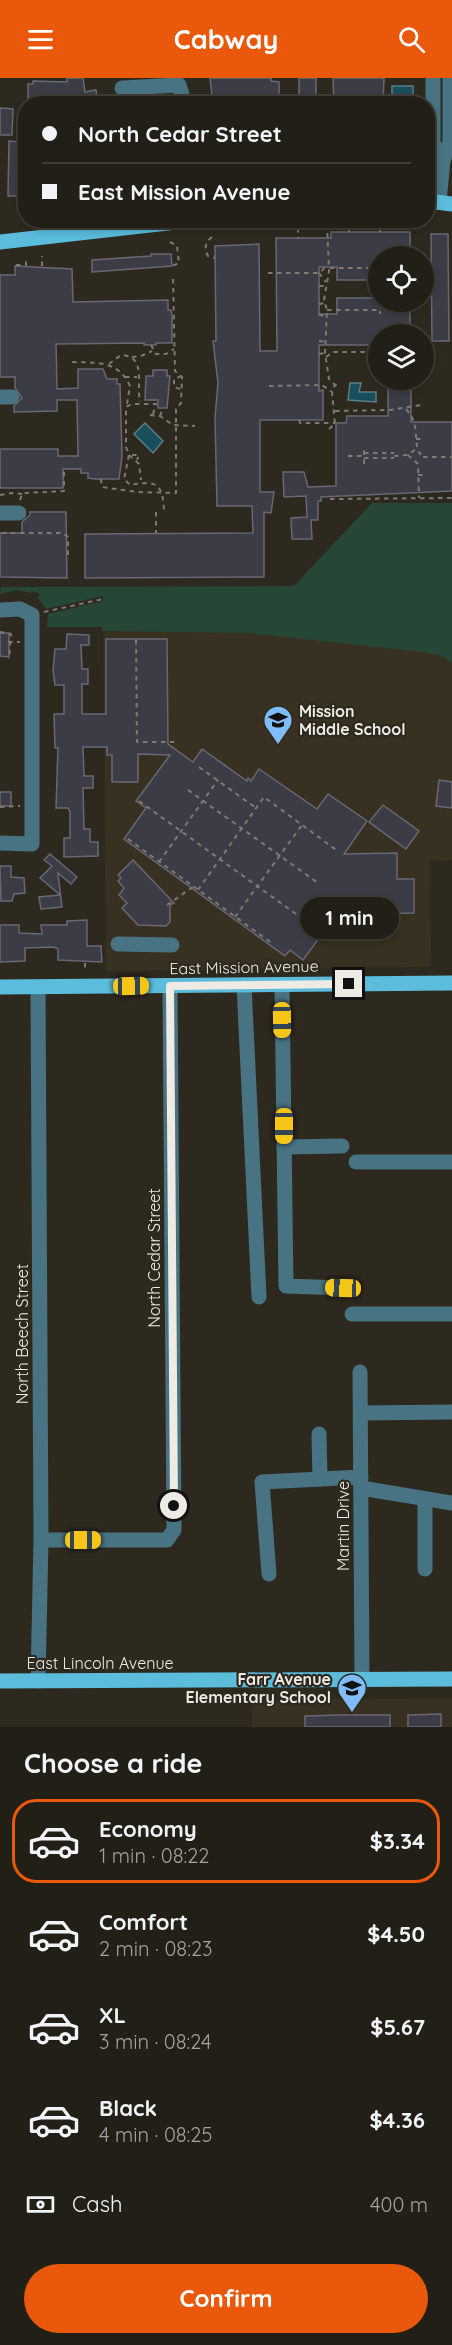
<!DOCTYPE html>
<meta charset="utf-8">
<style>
body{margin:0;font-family:Quicksand,sans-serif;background:#2a2720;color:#f1f3f6;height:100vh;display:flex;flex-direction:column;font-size:22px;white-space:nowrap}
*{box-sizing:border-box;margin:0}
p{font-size:20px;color:#a2a2a1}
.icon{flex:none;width:33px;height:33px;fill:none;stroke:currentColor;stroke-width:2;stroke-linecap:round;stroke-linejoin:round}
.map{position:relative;height:1649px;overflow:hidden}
.side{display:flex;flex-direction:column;background:#221f17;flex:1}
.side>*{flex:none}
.guide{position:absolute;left:18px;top:18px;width:417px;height:132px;border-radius:24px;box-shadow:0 3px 9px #0003,0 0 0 2px #3f3d36;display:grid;align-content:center;height:132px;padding:0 24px;background:#221f17}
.controls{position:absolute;left:368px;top:168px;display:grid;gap:12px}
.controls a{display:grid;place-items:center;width:66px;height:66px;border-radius:50%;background:#221f17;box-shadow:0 3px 9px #0003,0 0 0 2px #3f3d36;font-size:30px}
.end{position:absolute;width:27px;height:27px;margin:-14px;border:8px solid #eeebe4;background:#111;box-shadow:0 0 0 3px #111}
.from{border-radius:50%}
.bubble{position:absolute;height:42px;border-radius:21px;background:#221f17;box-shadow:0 3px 9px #0003,0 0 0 2px #3f3d36;font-size:20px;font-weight:800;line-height:42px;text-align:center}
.car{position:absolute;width:18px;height:36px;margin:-18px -9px;border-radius:8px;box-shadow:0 0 4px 2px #0007;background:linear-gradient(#f5c518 24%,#345 0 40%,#f5c518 0 76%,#345 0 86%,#f5c518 0)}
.guide b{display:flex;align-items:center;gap:21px;height:57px;font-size:22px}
.guide b+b{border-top:2px solid #3f3d36}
.guide i{width:15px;height:15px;background:#f1f3f6}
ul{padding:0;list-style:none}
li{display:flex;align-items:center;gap:18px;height:84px;margin:0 12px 9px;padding:0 12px;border:3px solid transparent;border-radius:24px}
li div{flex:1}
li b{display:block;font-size:22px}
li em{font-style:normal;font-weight:800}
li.active{border-color:#ea580c}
li>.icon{width:54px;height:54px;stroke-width:1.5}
h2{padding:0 24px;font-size:27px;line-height:72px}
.pay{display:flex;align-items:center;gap:15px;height:66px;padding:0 24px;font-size:22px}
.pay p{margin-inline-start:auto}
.cta{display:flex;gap:12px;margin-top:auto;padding:12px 24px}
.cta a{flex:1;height:69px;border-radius:36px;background:#ea580c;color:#fff;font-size:24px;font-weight:800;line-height:69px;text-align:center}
header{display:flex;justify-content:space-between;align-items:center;height:78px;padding:0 24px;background:#ea580c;color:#fff;font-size:27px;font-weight:800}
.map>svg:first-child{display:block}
.built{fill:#383020}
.green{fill:#264736}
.water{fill:#194f5c;stroke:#597e85;stroke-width:1.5}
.building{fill:#3c3c47;stroke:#686874;stroke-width:1.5}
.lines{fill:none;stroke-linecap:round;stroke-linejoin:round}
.path{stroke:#7e7a71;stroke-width:2;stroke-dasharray:4.5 4.5;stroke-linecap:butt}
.minor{stroke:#487382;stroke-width:15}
.major{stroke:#5bbcdc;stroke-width:15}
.route{stroke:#eeebe4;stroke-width:8}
.labels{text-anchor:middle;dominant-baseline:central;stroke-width:4.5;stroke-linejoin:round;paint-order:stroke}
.poi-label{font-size:16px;font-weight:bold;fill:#eeebe4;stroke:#2e291f;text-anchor:start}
.street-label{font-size:16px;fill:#eeebe4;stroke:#2e291f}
</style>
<header><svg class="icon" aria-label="menu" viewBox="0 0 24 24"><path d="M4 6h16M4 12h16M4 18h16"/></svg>Cabway<svg class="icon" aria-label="search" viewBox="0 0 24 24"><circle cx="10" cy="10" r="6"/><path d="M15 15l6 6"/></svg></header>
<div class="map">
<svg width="452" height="1649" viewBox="0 0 452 1649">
<rect width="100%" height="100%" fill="#2e291f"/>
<g class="built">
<path d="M372,425H452V782L430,783L431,889L106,893L103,509L294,508Z"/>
<path d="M452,1620V1649H252V1622Z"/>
</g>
<path class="green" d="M372,425H452V585L442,578L423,574L247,555L102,553V549H47L48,536L103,523V518L46,531L38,520L40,516L33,513L31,515L18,512L0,516L1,509L294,508Z"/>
<g class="water">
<rect x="392" y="8" width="21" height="11"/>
<path d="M350,305H361L359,314H376V324L348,322Z"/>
<path d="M145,345L163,363L153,375L134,356Z"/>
</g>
<g class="building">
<path d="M67,0H83L85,14L96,12L98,26L28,25V6H33V3L67,4Z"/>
<path d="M210,0H271V3L279,4V18H276V26H213Z"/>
<rect x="299" y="0" width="17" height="19"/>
<path d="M333,0H384L383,26H334Z"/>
<path d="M0,30L13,31L12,57H0Z"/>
<path d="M9,63L20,64L19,118H8Z"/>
<path d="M331,154H410V178H378V202H337V189H319V236H337V220H378V224H410V256H378V267H319V313L323,312V342H260V414H274L271,435L264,434V499L85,500V456L253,455L252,428H217L215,340L218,305L213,263H216L215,168L259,166L260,273H277L276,160H331Z"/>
<path d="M431,156H448L449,263H432Z"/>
<path d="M151,176H171L172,188L92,194V182L151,178Z"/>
<path d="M15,188L72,191L73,224L168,222V232H171L172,238V265H156V267H144V265L56,266L57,311L78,310V291H103L107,301H117V306H120L122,378L119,401H95L88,400V395H81V391H63V410H0V371H58V378H78L77,322H57V333L14,334V328L22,320L15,310V299H0V197H15Z"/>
<path d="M153,292H167V298H170L167,330H158V322H145L146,298H153Z"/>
<path d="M388,311H411V344H452V413L321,419V423H318V442H311L312,461H292L291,440L307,439L306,418L284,419L283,394H304L308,409L336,408V345H346L347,338H388Z"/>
<path d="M30,434H66L67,500L0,499V455H22V444L30,437Z"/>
<path d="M0,555H9V579L0,578Z"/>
<path d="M67,556L89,557V567H81L82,591H88V606H82V636H106V561H167L168,666L193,684L202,671L247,703L248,700L251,703L259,691L317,731L328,716L367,743L344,776L397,775V801H414V835L358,836L350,839L336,860L325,852L303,882L290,872L285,878L124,761L146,730L136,723L170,677L138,676V704H112V677H107V669H83L84,698H93V710H83L84,751H90V764H98V778L64,779V760H70V734L68,730H56L58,670H55L54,636H64V607H55L53,592L55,571H66Z"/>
<path d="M439,702L452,704V730L436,728Z"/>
<rect x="0" y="714" width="11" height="14"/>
<path d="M383,727L419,753L406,771L369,744Z"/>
<path d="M50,776L77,799L71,806L58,795L62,829L41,831L39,819L60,817L40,800L52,788L44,782Z"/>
<path d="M133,782L174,825L170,827V844L166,848L138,847L122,830L127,825L119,817L124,810L118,803L121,800L118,797Z"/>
<path d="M0,788H11V799L24,800L25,815L14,816L12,823H1Z"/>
<path d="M87,842V868H101L102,884L58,882V871L54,869L25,870V883L0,884V847H19V855L42,856L41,847H67V843Z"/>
<path d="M441,1636V1649H408V1637Z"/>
<path d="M339,1637H390V1649H305V1638Z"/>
</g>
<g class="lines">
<g class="path">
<path d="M327,146L329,193L324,222L327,232L325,275L329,301L335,307H341"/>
<path d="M298,150V160"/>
<path d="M349,154V144"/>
<path d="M380,154V142"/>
<path d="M212,159C205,164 204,170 208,178L215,180"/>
<path d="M170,164L177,168L179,185L172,188"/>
<path d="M16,187H26V180"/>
<path d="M42,188V178"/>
<path d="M330,190H378"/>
<path d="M268,195H319L327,188"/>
<path d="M319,195L326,204"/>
<path d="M319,208H326"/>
<path d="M319,226L325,225"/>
<path d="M327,232H380V236"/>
<path d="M319,237L327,238"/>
<path d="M319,263L327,264"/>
<path d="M151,267L156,276H166L174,271"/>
<path d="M319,276L325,275"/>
<path d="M132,279L141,278L152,273"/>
<path d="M326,279L333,274H378"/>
<path d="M72,284C97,285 118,282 130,308L127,326"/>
<path d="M109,286L121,277C147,278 136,306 140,324"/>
<path d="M125,299H137"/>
<path d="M269,308L322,307L332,314"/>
<path d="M180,311L174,309V301L181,298"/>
<path d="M406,331C423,349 410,368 423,379"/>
<path d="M335,333L390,332L421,327"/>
<path d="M153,336L156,326H132L126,329V369L129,377L124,401L130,407C157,402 163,405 164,434"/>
<path d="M150,337L160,338L173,347L195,348"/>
<path d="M160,338L163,330"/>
<path d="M299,342L300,345H335"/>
<path d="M329,351L335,346L332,314L335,307"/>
<path d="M416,361H425"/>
<path d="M364,375H394"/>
<path d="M129,377L139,386L141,402"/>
<path d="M132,377H139L137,382"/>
<path d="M408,377L418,386L419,420"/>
<path d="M348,378H363"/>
<path d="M394,378L408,377L416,371"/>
<path d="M423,379H452"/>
<path d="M364,380H394"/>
<path d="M364,386V368"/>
<path d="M418,397H425"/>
<path d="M101,401L102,409L137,414L176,415V331L181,325L182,299L175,293L173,198"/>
<path d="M0,417L12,415L22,416"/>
<path d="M330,421L452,420"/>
<path d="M20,422L22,416L26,415L64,413V391"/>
<path d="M156,434V455"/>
<path d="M2,455H63L68,459V479"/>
<path d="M44,534L103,521"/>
<path d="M0,554L11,556L9,581"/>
<path d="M136,562L137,664H175"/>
<path d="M8,564H20"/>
<path d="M199,689L256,730"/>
<path d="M188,712L318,805"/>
<path d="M139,723L296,836"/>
<path d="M0,729L20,728"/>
<path d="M128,761L273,866"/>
<path d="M159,784L218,702"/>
<path d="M198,812L264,719L339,774"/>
<path d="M167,827L193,809"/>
<path d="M235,839L302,747"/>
<path d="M85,885V894"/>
</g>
<g class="minor">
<path d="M433,0V65L443,82"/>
<path d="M122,10L179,7L185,26"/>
<path d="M439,124L443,82L450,65V0"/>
<path d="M0,319H12"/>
<path d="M0,435H19"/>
<path d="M0,532L20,531L32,537V766L0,765"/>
<path d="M118,866L172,867"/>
<path d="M244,907L259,1219"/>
<path d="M282,907L286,1208L343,1210"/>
<path d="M38,909L41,1462L38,1603"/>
<path d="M284,1069L342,1068"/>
<path d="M356,1084H452"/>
<path d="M352,1236H452"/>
<path d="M360,1294L362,1602"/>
<path d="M361,1335L452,1334"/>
<path d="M319,1356L320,1401"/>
<path d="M361,1410L452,1425"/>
<path d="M425,1421V1491"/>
<path d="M41,1462H167L174,1452L170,908"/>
<path d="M269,1496L262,1404L361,1399"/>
</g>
<g class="major">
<path d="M428,123L452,126"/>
<path d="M0,164L194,142"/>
<path d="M0,909L452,905"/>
<path d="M0,1603L452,1601"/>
</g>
</g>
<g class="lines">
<path class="route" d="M174,1428L170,908L349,906"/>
</g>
<defs>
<g id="school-pin" transform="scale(1.5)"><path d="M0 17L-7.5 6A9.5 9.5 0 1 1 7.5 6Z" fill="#7fbdfa" stroke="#2e291f"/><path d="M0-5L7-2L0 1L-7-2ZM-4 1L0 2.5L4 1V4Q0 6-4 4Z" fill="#111"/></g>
</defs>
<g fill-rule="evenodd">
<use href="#school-pin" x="278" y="642"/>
<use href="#school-pin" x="352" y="1610"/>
</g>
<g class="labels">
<g class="poi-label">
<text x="299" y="633">Mission<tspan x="299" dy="18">Middle School</tspan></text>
<text x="331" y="1601" text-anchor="end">Farr Avenue<tspan x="331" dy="18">Elementary School</tspan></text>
</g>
<g class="street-label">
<text transform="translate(244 889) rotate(-1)">East Mission Avenue</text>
<text transform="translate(154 1180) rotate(-90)">North Cedar Street</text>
<text transform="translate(22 1256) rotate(-90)">North Beech Street</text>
<text transform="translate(343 1448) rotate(-90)">Martin Drive</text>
<text x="100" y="1585">East Lincoln Avenue</text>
</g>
</g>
</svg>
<div class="controls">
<a><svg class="icon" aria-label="locate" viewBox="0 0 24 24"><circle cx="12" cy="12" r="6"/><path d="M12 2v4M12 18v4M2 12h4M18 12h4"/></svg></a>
<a><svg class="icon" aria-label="layers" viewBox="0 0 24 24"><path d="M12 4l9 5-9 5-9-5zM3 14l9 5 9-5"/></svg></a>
</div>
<i class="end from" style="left:174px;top:1428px"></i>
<i class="end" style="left:349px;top:906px"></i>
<div class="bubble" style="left:300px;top:819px;width:99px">1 min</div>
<i class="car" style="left:131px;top:908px;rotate:89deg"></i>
<i class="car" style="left:282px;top:942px;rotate:179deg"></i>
<i class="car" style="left:284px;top:1048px;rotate:180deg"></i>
<i class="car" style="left:343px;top:1210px;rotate:272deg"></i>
<i class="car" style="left:83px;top:1462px;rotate:90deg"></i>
<div class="guide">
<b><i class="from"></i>North Cedar Street</b>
<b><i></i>East Mission Avenue</b>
</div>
</div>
<section class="side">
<h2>Choose a ride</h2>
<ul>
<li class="active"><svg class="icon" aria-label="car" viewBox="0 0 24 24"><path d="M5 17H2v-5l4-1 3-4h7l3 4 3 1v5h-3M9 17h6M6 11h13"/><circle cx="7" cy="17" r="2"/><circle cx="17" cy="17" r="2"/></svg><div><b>Economy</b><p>1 min · 08:22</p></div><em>$3.34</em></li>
<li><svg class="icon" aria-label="car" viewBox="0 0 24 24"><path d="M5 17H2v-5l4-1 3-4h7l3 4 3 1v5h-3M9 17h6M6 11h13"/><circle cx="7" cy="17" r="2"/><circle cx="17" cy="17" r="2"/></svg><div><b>Comfort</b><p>2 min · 08:23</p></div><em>$4.50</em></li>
<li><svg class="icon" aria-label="car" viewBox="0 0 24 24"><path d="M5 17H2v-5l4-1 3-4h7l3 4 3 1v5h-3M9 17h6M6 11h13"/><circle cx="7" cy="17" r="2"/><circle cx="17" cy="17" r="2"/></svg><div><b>XL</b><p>3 min · 08:24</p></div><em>$5.67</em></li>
<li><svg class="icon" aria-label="car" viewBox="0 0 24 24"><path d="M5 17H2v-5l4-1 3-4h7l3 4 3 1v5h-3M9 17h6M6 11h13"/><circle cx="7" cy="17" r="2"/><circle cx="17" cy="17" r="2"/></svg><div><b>Black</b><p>4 min · 08:25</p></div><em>$4.36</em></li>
</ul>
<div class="pay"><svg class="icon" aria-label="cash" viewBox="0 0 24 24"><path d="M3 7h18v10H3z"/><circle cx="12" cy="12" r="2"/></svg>Cash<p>400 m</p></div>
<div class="cta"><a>Confirm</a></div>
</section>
